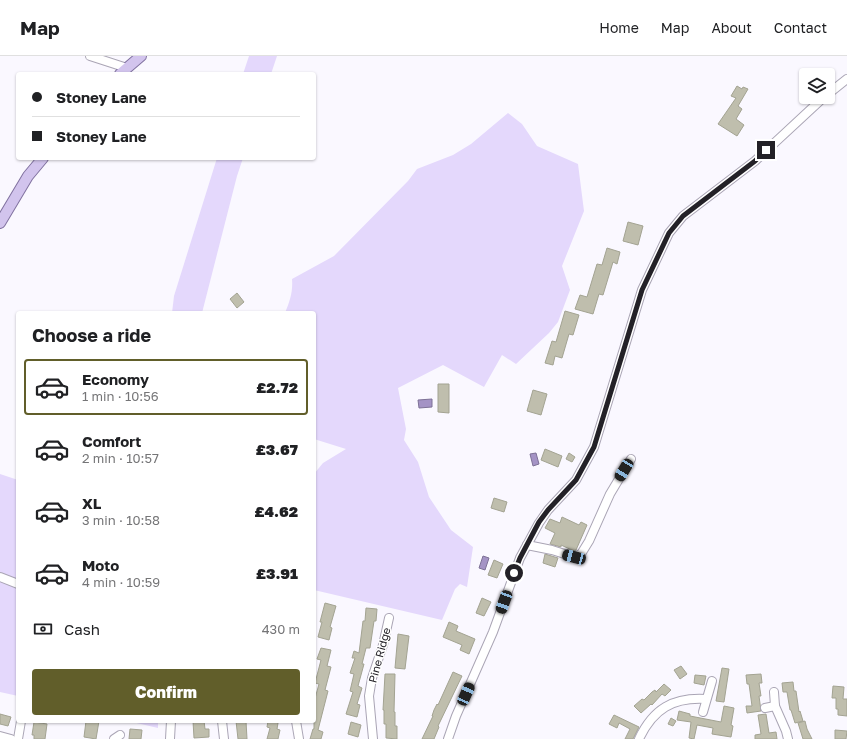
<!DOCTYPE html>
<meta charset="utf-8">
<style>
body{margin:0;font-family:"Golos Text",sans-serif;background:#f6f6f6;color:#202124;height:100vh;display:flex;flex-direction:column;font-size:15px;white-space:nowrap}
*{box-sizing:border-box;margin:0}
p{font-size:13px;color:#757577}
.icon{flex:none;width:22px;height:22px;fill:none;stroke:currentColor;stroke-width:2;stroke-linecap:round;stroke-linejoin:round}
.map{position:relative;flex:1;overflow:hidden}
.sheet{position:absolute;left:16px;top:255px;width:300px;height:412px;display:flex;flex-direction:column;background:#fff;border-radius:4px;box-shadow:0 1px 3px #0004}
.sheet>*{flex:none}
.hud{position:absolute;left:16px;top:16px;width:300px;height:88px;border-radius:4px;box-shadow:0 1px 3px #0004;display:grid;align-content:center;height:88px;padding:0 16px;background:#fff}
.fabs{position:absolute;left:799px;top:12px;display:grid;gap:8px}
.fabs a{display:grid;place-items:center;width:36px;height:36px;border-radius:4px;background:#fff;box-shadow:0 1px 3px #0004;font-size:20px}
.end{position:absolute;width:18px;height:18px;margin:-9px;border:5px solid #232127;background:#fff;box-shadow:0 0 0 2px #fff}
.from{border-radius:50%}
.car{position:absolute;width:12px;height:24px;margin:-12px -6px;border-radius:5px;box-shadow:0 0 3px 1px #0007;background:linear-gradient(#222 24%,#8ab4d8 0 40%,#222 0 76%,#8ab4d8 0 86%,#222 0)}
.hud b{display:flex;align-items:center;gap:14px;height:38px;font-size:15px}
.hud b+b{border-top:1px solid #e0e0e0}
.hud i{width:10px;height:10px;background:#202124}
ul{padding:0;list-style:none}
li{display:flex;align-items:center;gap:12px;height:56px;margin:0 8px 6px;padding:0 8px;border:2px solid transparent;border-radius:4px}
li div{flex:1}
li b{display:block;font-size:15px}
li em{font-style:normal;font-weight:800}
li.current{border-color:#615e2a}
li>.icon{width:36px;height:36px;stroke-width:1.5}
h2{padding:0 16px;font-size:18px;line-height:48px}
.pay{display:flex;align-items:center;gap:10px;height:44px;padding:0 16px;font-size:15px}
.pay p{margin-inline-start:auto}
.primary-button{display:flex;gap:8px;margin-top:auto;padding:8px 16px}
.primary-button a{flex:1;height:46px;border-radius:4px;background:#615e2a;color:#fff;font-size:16px;font-weight:800;line-height:46px;text-align:center}
header{display:flex;align-items:center;gap:24px;box-sizing:border-box;height:56px;padding:0 20px;background:#fff;border-bottom:1px solid #e0e0e0}
header strong{font-size:19px}
nav{display:flex;gap:22px;margin-inline-start:auto;font-size:14px}
.map>svg:first-child{display:block}
.green{fill:#e4d8fc}
.water{fill:#a493c5;stroke:#7d7196}
.building{fill:#bfbead;stroke:#a3a392}
.lines{fill:none;stroke-linecap:round;stroke-linejoin:round}
.minor-casing{stroke:#aaa5b5;stroke-width:10}
.major-casing{stroke:#8172a0;stroke-width:12}
.minor{stroke:#fff;stroke-width:8}
.major{stroke:#d2c4ed;stroke-width:10}
.route{stroke:#232127;stroke-width:5}
.labels{text-anchor:middle;dominant-baseline:central;stroke-width:3;stroke-linejoin:round;paint-order:stroke}
.street-label{font-size:11px;fill:#232127;stroke:#fff}
</style>
<header>
<strong>Map</strong>
<nav><a>Home</a><a>Map</a><a>About</a><a>Contact</a></nav>
</header>
<div class="map">
<svg width="847" height="683" viewBox="0 0 847 683">
<rect width="100%" height="100%" fill="#faf8ff"/>
<g class="green">
<path d="M249,0H277L271,18H243Z"/>
<path d="M508,57L522,68L537,90L578,108L584,155L562,210L570,234L558,266L549,277L516,308L502,299L484,331L443,309L398,332L406,373L404,384L418,406L429,441L451,474L473,491L467,531L460,528L455,533L442,564L314,534V418L323,407L346,393L314,383V257H285C290,245 293,236 292,223L334,200L408,125L417,113L453,99L471,88Z"/>
<path d="M217,102H243L237,120L202,257H172L174,240Z"/>
<path d="M0,418L18,424V640L0,636Z"/>
<path d="M128,665H158V672Z"/>
</g>
<g class="water">
<path d="M432,343V351L419,352L418,344Z"/>
<path d="M536,397L539,408L533,410L530,398Z"/>
<path d="M483,500L489,502L485,514L479,512Z"/>
</g>
<g class="building">
<path d="M737,30L742,33L743,31L748,33L738,50L742,53L736,63L744,69L737,80L718,68L736,42L731,40Z"/>
<path d="M628,166L643,170L638,189L623,185Z"/>
<path d="M607,192L620,196L617,208L613,206L603,239L599,238L593,258L575,253L580,239L587,241L597,208L602,209Z"/>
<path d="M237,237L244,246L237,252L230,243Z"/>
<path d="M565,255L579,259L573,279L569,278L562,302L555,300L553,309L545,307L552,285L556,286Z"/>
<path d="M438,328H449V357L438,356Z"/>
<path d="M533,334L547,338L541,359L527,355Z"/>
<path d="M545,393L562,400L558,411L541,404Z"/>
<path d="M569,397L575,401L572,406L566,403Z"/>
<path d="M494,442L507,446L504,456L491,452Z"/>
<path d="M562,461L579,469L581,466L587,469L576,494L574,495L561,489V491L550,488L555,477L545,472L550,463L560,467Z"/>
<path d="M545,498L558,502L555,511L543,507Z"/>
<path d="M494,504L503,508L497,522L488,519Z"/>
<path d="M482,542L491,546L484,560L476,557Z"/>
<path d="M325,547L336,550L330,571L332,572L329,584L318,581L322,566H320Z"/>
<path d="M366,552L377,553L376,565H374L370,592H366L362,608H364L358,630L362,632L357,648L360,649L357,661L346,658L353,636L350,635L354,618L350,617L355,602H352L354,595L359,597L363,565H365Z"/>
<path d="M449,566L458,570L456,575L475,583L469,598L460,594L462,589L443,581Z"/>
<path d="M398,578L409,580L405,613L395,612Z"/>
<path d="M321,592L331,594L327,610L331,611L325,634L328,635L318,674L323,676L321,683H310L313,673H314V646L319,628L315,627L321,604L317,603Z"/>
<path d="M681,610L687,618L680,623L674,614Z"/>
<path d="M722,612L729,613L724,646L716,645Z"/>
<path d="M453,616L462,620L438,670L439,671L434,683H422L433,660H432L434,654L437,648L438,649Z"/>
<path d="M385,618H395L394,656H395V670H397V683L386,682V668H384V654H383Z"/>
<path d="M761,618L762,627H759L761,640H759L761,655L747,657L746,650H752L749,628H747L746,619Z"/>
<path d="M695,619L706,620L704,629L694,627Z"/>
<path d="M793,626L794,635H796L799,656L800,655L803,665L795,667L791,654H790L787,636H783L782,627Z"/>
<path d="M664,628L671,634L665,640L662,638L652,649L651,648L641,657L634,650L642,643L644,644L652,636L655,634L656,636Z"/>
<path d="M833,630L844,631L843,643H847V660L838,659V653H836V642H832Z"/>
<path d="M724,650L734,652L731,669L733,670L731,681L712,678L713,672L697,669L694,683L689,682L691,666L677,664L679,655L690,658V660L721,666Z"/>
<path d="M0,658L11,661L8,670L0,668Z"/>
<path d="M766,658L769,677L776,676L777,683H755V679L761,678L758,659Z"/>
<path d="M614,659L639,671L633,683H625L630,673L619,667L617,672L609,668Z"/>
<path d="M671,662L676,665L673,670L668,668Z"/>
<path d="M86,665H99L96,683L84,681Z"/>
<path d="M193,665H204L205,673H209V681L194,682Z"/>
<path d="M236,665H246L247,683H238Z"/>
<path d="M268,665H275V666L278,667L277,673L280,674L278,683H267L270,672L267,671Z"/>
<path d="M805,665L807,673L812,683H803L798,667Z"/>
<path d="M34,666L47,668L45,683H34V679H32Z"/>
<path d="M351,666L361,669L358,681L348,678Z"/>
<path d="M130,673L142,674L141,683H129Z"/>
<path d="M835,674L847,675L846,683H835Z"/>
</g>
<g class="lines">
<g class="minor-casing">
<g id="minor">
<path d="M90,0L127,12"/>
<path d="M828,38L847,23"/>
<path d="M527,489L552,494L574,501L581,498L589,485L610,438L631,403"/>
<path d="M0,521L18,528"/>
<path d="M774,636L775,650L786,675L788,683"/>
<path d="M765,652L775,650"/>
<path d="M703,656L712,625"/>
<path d="M222,665L224,683"/>
<path d="M296,665L299,683"/>
<path d="M0,680L11,683"/>
<path d="M18,683L21,665"/>
<path d="M114,683L120,679"/>
<path d="M170,683L171,665"/>
<path d="M373,683L369,640L372,622L383,589L389,562"/>
<path d="M448,683L456,660L493,576L520,502L539,467L548,454L576,424L594,391L642,234L669,177L683,160L755,105L824,41"/>
<path d="M639,683C653,653 673,641 706,643"/>
</g>
</g>
<g class="major-casing">
<g id="major">
<path d="M120,18L141,0"/>
<path d="M0,167L28,120L43,102"/>
</g>
</g>
<use href="#minor" class="minor"/>
<use href="#major" class="major"/>
</g>
<g class="lines">
<path class="route" d="M514,517L520,502L539,466L548,454L576,424L594,391L642,234L669,177L683,160L755,105L766,94"/>
</g>
<g class="labels">
<g class="street-label">
<text transform="translate(379 599) rotate(-75)">Pine Ridge</text>
</g>
</g>
</svg>
<div class="fabs">
<a><svg class="icon" aria-label="layers" viewBox="0 0 24 24"><path d="M12 4l9 5-9 5-9-5zM3 14l9 5 9-5"/></svg></a>
</div>
<i class="end from" style="left:514px;top:517px"></i>
<i class="end" style="left:766px;top:94px"></i>
<i class="car" style="left:624px;top:414px;rotate:211deg"></i>
<i class="car" style="left:574px;top:501px;rotate:285deg"></i>
<i class="car" style="left:504px;top:546px;rotate:200deg"></i>
<i class="car" style="left:466px;top:638px;rotate:24deg"></i>
<div class="hud">
<b><i class="from"></i>Stoney Lane</b>
<b><i></i>Stoney Lane</b>
</div>
<section class="sheet">
<h2>Choose a ride</h2>
<ul>
<li class="current"><svg class="icon" aria-label="car" viewBox="0 0 24 24"><path d="M5 17H2v-5l4-1 3-4h7l3 4 3 1v5h-3M9 17h6M6 11h13"/><circle cx="7" cy="17" r="2"/><circle cx="17" cy="17" r="2"/></svg><div><b>Economy</b><p>1 min · 10:56</p></div><em>£2.72</em></li>
<li><svg class="icon" aria-label="car" viewBox="0 0 24 24"><path d="M5 17H2v-5l4-1 3-4h7l3 4 3 1v5h-3M9 17h6M6 11h13"/><circle cx="7" cy="17" r="2"/><circle cx="17" cy="17" r="2"/></svg><div><b>Comfort</b><p>2 min · 10:57</p></div><em>£3.67</em></li>
<li><svg class="icon" aria-label="car" viewBox="0 0 24 24"><path d="M5 17H2v-5l4-1 3-4h7l3 4 3 1v5h-3M9 17h6M6 11h13"/><circle cx="7" cy="17" r="2"/><circle cx="17" cy="17" r="2"/></svg><div><b>XL</b><p>3 min · 10:58</p></div><em>£4.62</em></li>
<li><svg class="icon" aria-label="car" viewBox="0 0 24 24"><path d="M5 17H2v-5l4-1 3-4h7l3 4 3 1v5h-3M9 17h6M6 11h13"/><circle cx="7" cy="17" r="2"/><circle cx="17" cy="17" r="2"/></svg><div><b>Moto</b><p>4 min · 10:59</p></div><em>£3.91</em></li>
</ul>
<div class="pay"><svg class="icon" aria-label="cash" viewBox="0 0 24 24"><path d="M3 7h18v10H3z"/><circle cx="12" cy="12" r="2"/></svg>Cash<p>430 m</p></div>
<div class="primary-button"><a>Confirm</a></div>
</section>
</div>
